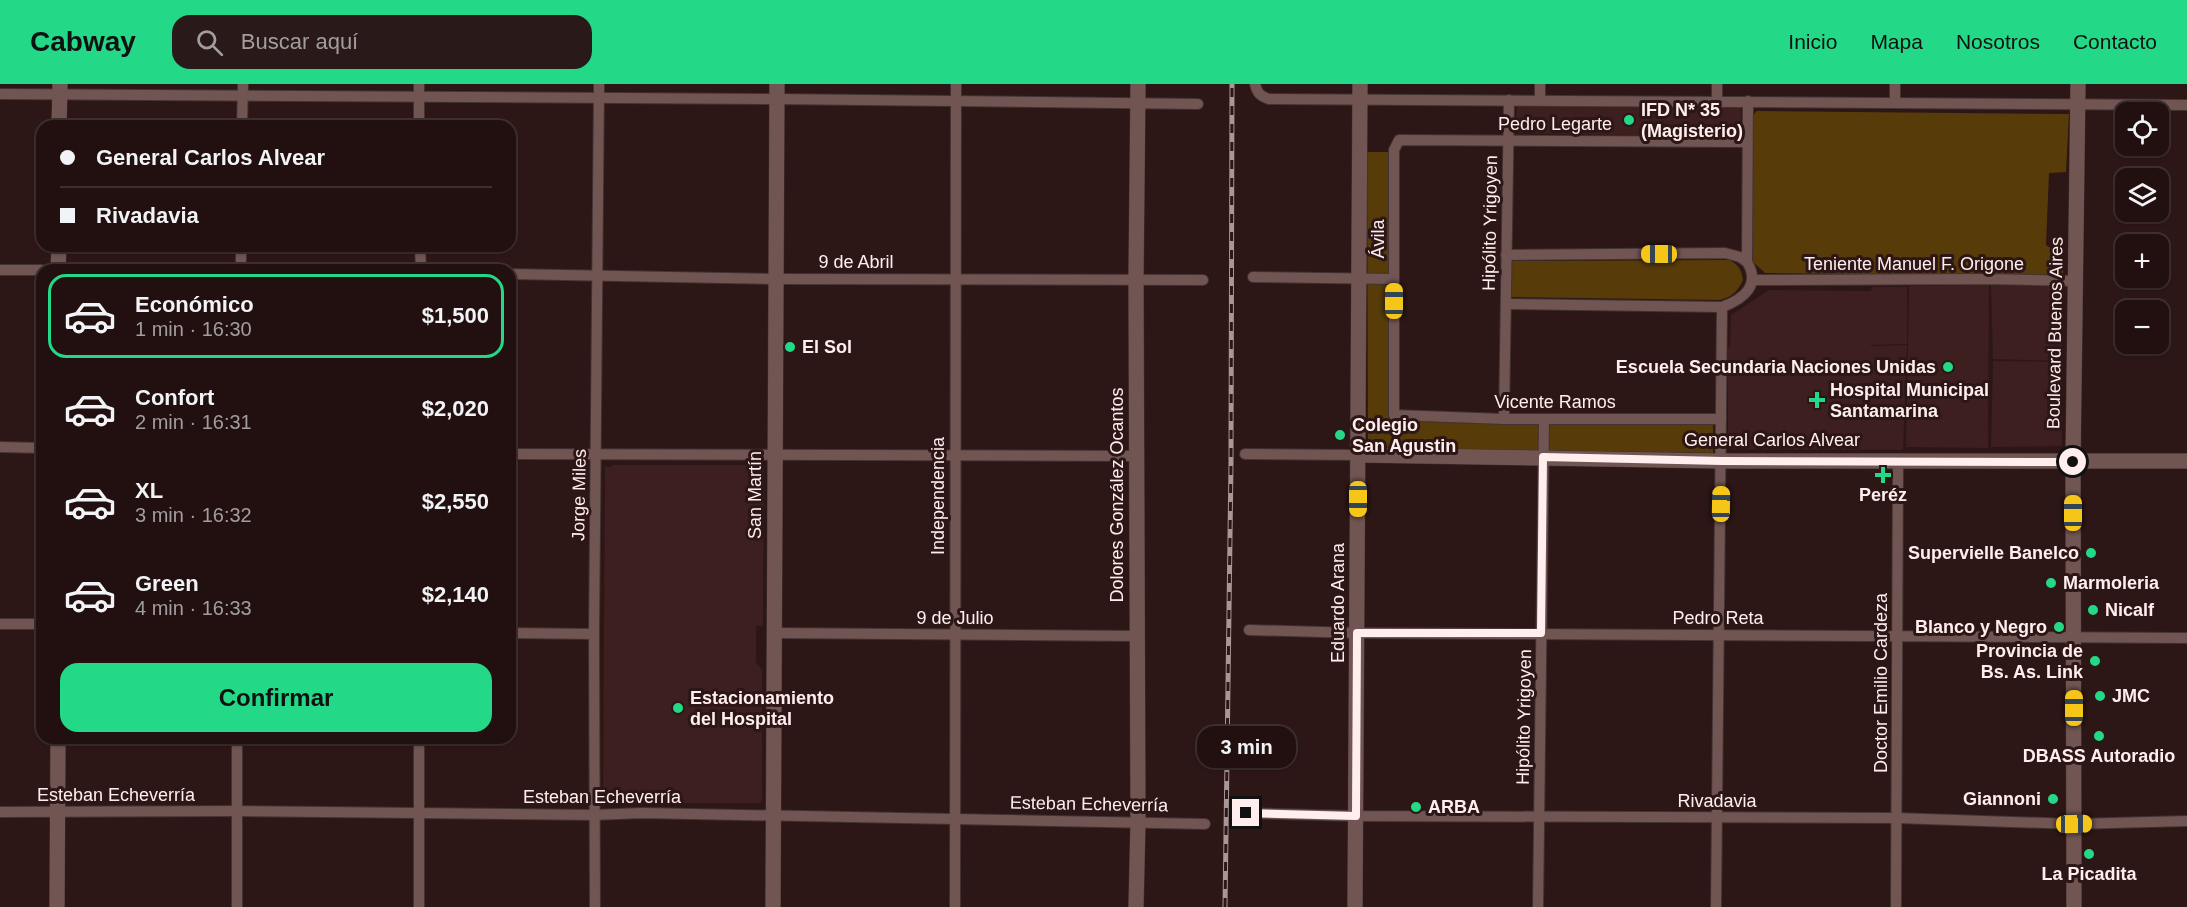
<!DOCTYPE html>
<html lang="es">
<meta charset="utf-8">
<style>
body{margin:0;font-family:Arial,sans-serif;background:#2a1919;color:#f1f3f6;height:100vh;display:flex;flex-direction:column;font-size:22px;white-space:nowrap}
*{box-sizing:border-box;margin:0}
p{font-size:20px;color:#a29d9f}
.icon{flex:none;width:33px;height:33px;fill:none;stroke:currentColor;stroke-width:2;stroke-linecap:round;stroke-linejoin:round}
.map{position:relative;flex:1;overflow:hidden}
.details{position:absolute;left:36px;top:180px;width:480px;height:480px;display:flex;flex-direction:column;background:#221010;border-radius:18px;box-shadow:0 2px 4px #0004,0 0 0 2px #3f3030}
.details>*{flex:none}
.banner{position:absolute;left:36px;top:36px;width:480px;height:132px;border-radius:18px;box-shadow:0 2px 4px #0004,0 0 0 2px #3f3030;display:grid;align-content:center;height:132px;padding:0 24px;background:#221010}
.buttons{position:absolute;left:2115px;top:18px;display:grid;gap:12px}
.buttons a{display:grid;place-items:center;width:54px;height:54px;border-radius:12px;background:#221010;box-shadow:0 2px 4px #0004,0 0 0 2px #3f3030;font-size:30px}
.end{position:absolute;width:27px;height:27px;margin:-14px;border:8px solid #ffeeed;background:#111;box-shadow:0 0 0 3px #111}
.from{border-radius:50%}
.bubble{position:absolute;height:42px;border-radius:18px;background:#221010;box-shadow:0 2px 4px #0004,0 0 0 2px #3f3030;font-size:20px;font-weight:700;line-height:42px;text-align:center}
.car{position:absolute;width:18px;height:36px;margin:-18px -9px;border-radius:8px;box-shadow:0 0 4px 2px #0007;background:linear-gradient(#f5c518 24%,#345 0 40%,#f5c518 0 76%,#345 0 86%,#f5c518 0)}
.banner b{display:flex;align-items:center;gap:21px;height:57px;font-size:22px}
.banner b+b{border-top:2px solid #3f3030}
.banner i{width:15px;height:15px;background:#f1f3f6}
ul{padding:10px 0 0;list-style:none}
li{display:flex;align-items:center;gap:18px;height:84px;margin:0 12px 9px;padding:0 12px;border:3px solid transparent;border-radius:18px}
li div{flex:1}
li b{display:block;font-size:22px}
li em{font-style:normal;font-weight:700}
li.on{border-color:#23d886}
li>.icon{width:54px;height:54px;stroke-width:1.5}
.button{display:flex;gap:12px;margin-top:auto;padding:12px 24px}
.button a{flex:1;height:69px;border-radius:18px;background:#23d886;color:#111;font-size:24px;font-weight:700;line-height:69px;text-align:center}
header{display:flex;align-items:center;gap:36px;box-sizing:border-box;height:84px;padding:0 30px;background:#23d886;color:#111}
header strong{font-size:28px}
nav{display:flex;gap:33px;margin-inline-start:auto;font-size:21px}
.search{width:420px;height:54px;background:#2a1919;display:flex;align-items:center;gap:15px;box-sizing:border-box;padding:0 21px;border-radius:18px;color:#a29d9f;font-size:22px}
.map>svg:first-child{display:block}
.built{fill:#3c1f1e}
.green{fill:#573b09}
.lines{fill:none;stroke-linecap:round;stroke-linejoin:round}
.street-casing{stroke:#433232;stroke-width:12}
.secondary-casing{stroke:#433232;stroke-width:16}
.street{stroke:#705553;stroke-width:10}
.secondary{stroke:#705553;stroke-width:15}
.rail-casing{stroke:#a99695;stroke-width:5}
.rail{stroke:#2d1616;stroke-width:3;stroke-dasharray:9;stroke-linecap:butt}
.route{stroke:#ffeeed;stroke-width:8}
.poi-dot{fill:#23d886;stroke:#2d1616;stroke-width:2}
.labels{text-anchor:middle;dominant-baseline:central;stroke-width:6;stroke-linejoin:round;paint-order:stroke}
.poi-label{font-size:18px;font-weight:bold;fill:#ffeeed;stroke:#2d1616;text-anchor:start}
.street-label{font-size:18px;fill:#ffeeed;stroke:#2d1616}
</style>
<header>
<strong>Cabway</strong>
<div class="search"><svg class="icon" aria-label="search" viewBox="0 0 24 24"><circle cx="10" cy="10" r="6"/><path d="M15 15l6 6"/></svg>Buscar aquí</div>
<nav><a>Inicio</a><a>Mapa</a><a>Nosotros</a><a>Contacto</a></nav>
</header>
<div class="map">
<svg width="2187" height="823" viewBox="0 0 2187 823">
<rect width="100%" height="100%" fill="#2d1616"/>
<g class="built">
<path d="M1517,23H1741V53L1515,49Z"/>
<path d="M1989,201L1988,364L1906,363L1909,202Z"/>
<path d="M1991,201L2063,202L2062,277L1993,275Z"/>
<path d="M1872,203H1907V260L1871,261L1870,253L1871,262L1907,261L1903,366L1732,365L1728,361V264L1730,263L1731,231L1769,206L1871,207Z"/>
<path d="M1993,277L2062,278V362L1991,363Z"/>
<path d="M612,381H758L764,386L763,542H756V578L762,586V716L760,719H606L603,716L605,383H611Z"/>
</g>
<g class="green">
<path d="M1757,27L2069,30L2066,88L2049,89L2046,161L2064,173L2063,192L1765,189L1753,178L1752,32Z"/>
<path d="M1367,68H1390L1391,337L1713,339V369L1368,364Z"/>
<path d="M1729,176C1739,181 1741,185 1743,196C1738,207 1731,214 1719,216L1510,213L1511,178L1513,177Z"/>
</g>
<g class="lines">
<g class="street-casing">
<g id="street">
<path d="M419,0V42"/>
<path d="M1255,0C1257,9 1260,12 1269,15L2187,21"/>
<path d="M1540,0V16"/>
<path d="M1717,0V16"/>
<path d="M0,10L777,15L1198,20"/>
<path d="M1895,19V0"/>
<path d="M242,42L243,0"/>
<path d="M420,162L421,186"/>
<path d="M1506,171L1725,169L1740,173L1747,178"/>
<path d="M0,186H42"/>
<path d="M241,186V162"/>
<path d="M510,190L777,195L1203,196"/>
<path d="M1253,193L1394,195"/>
<path d="M1753,196L1986,195L2075,197"/>
<path d="M1506,220L1722,223C1744,215 1761,201 1747,178L1748,17"/>
<path d="M1504,335L1509,16"/>
<path d="M1721,335H1504L1394,331V66L1399,56L1747,58"/>
<path d="M0,363L42,364"/>
<path d="M510,370L1138,372"/>
<path d="M1245,370L1358,371"/>
<path d="M0,540H42"/>
<path d="M1249,546L1357,549L2187,554"/>
<path d="M510,549L594,550"/>
<path d="M774,549L1136,552"/>
<path d="M0,728L238,727L594,731L642,729L1205,740"/>
<path d="M1246,729L1356,732L1897,734L2074,740L2187,737"/>
<path d="M237,823V654"/>
<path d="M419,823V654"/>
<path d="M595,823L594,550L599,0"/>
<path d="M955,823L956,0"/>
<path d="M1538,823L1544,335"/>
<path d="M1716,823L1722,223"/>
<path d="M1896,823L1898,376"/>
</g>
</g>
<g class="secondary-casing">
<g id="secondary">
<path d="M59,42L60,0"/>
<path d="M58,186L59,162"/>
<path d="M1358,371L1722,377H2187"/>
<path d="M57,823L58,654"/>
<path d="M773,823L777,0"/>
<path d="M1136,823L1138,737L1136,195L1138,0"/>
<path d="M1355,823L1360,0"/>
<path d="M2074,823L2073,378L2078,0"/>
</g>
</g>
<use href="#street" class="street"/>
<use href="#secondary" class="secondary"/>
<g class="rail-casing">
<path id="rail" d="M1225,823L1231,379L1232,0"/>
</g>
<use href="#rail" class="rail"/>
</g>
<g class="lines">
<path class="route" d="M1246,729L1356,732L1357,549H1541L1543,373L1722,377L2073,378"/>
</g>
<g class="poi-dot">
<circle cx="1629" cy="36" r="6"/>
<circle cx="790" cy="263" r="6"/>
<circle cx="1948" cy="283" r="6"/>
<path d="M1814 307h6v6h6v6h-6v6h-6v-6h-6v-6h6z"/>
<circle cx="1340" cy="351" r="6"/>
<path d="M1880 382h6v6h6v6h-6v6h-6v-6h-6v-6h6z"/>
<circle cx="2091" cy="469" r="6"/>
<circle cx="2051" cy="499" r="6"/>
<circle cx="2093" cy="526" r="6"/>
<circle cx="2059" cy="543" r="6"/>
<circle cx="2095" cy="577" r="6"/>
<circle cx="2100" cy="612" r="6"/>
<circle cx="678" cy="624" r="6"/>
<circle cx="2099" cy="652" r="6"/>
<circle cx="2053" cy="715" r="6"/>
<circle cx="1416" cy="723" r="6"/>
<circle cx="2089" cy="770" r="6"/>
</g>
<g class="labels">
<g class="poi-label">
<text x="1641" y="26">IFD N* 35<tspan x="1641" dy="21">(Magisterio)</tspan></text>
<text x="802" y="263">El Sol</text>
<text x="1936" y="283" text-anchor="end">Escuela Secundaria Naciones Unidas</text>
<text x="1830" y="306">Hospital Municipal<tspan x="1830" dy="21">Santamarina</tspan></text>
<text x="1352" y="341">Colegio<tspan x="1352" dy="21">San Agustin</tspan></text>
<text x="1883" y="411" text-anchor="middle">Peréz</text>
<text x="2079" y="469" text-anchor="end">Supervielle Banelco</text>
<text x="2063" y="499">Marmoleria</text>
<text x="2105" y="526">Nicalf</text>
<text x="2047" y="543" text-anchor="end">Blanco y Negro</text>
<text x="2083" y="567" text-anchor="end">Provincia de<tspan x="2083" dy="21">Bs. As. Link</tspan></text>
<text x="2112" y="612">JMC</text>
<text x="690" y="614">Estacionamiento<tspan x="690" dy="21">del Hospital</tspan></text>
<text x="2099" y="672" text-anchor="middle">DBASS Autoradio</text>
<text x="2041" y="715" text-anchor="end">Giannoni</text>
<text x="1428" y="723">ARBA</text>
<text x="2089" y="790" text-anchor="middle">La Picadita</text>
</g>
<g class="street-label">
<text x="1555" y="40">Pedro Legarte</text>
<text transform="translate(1490 139) rotate(-89)">Hipólito Yrigoyen</text>
<text transform="translate(1378 155) rotate(-90)">Ávila</text>
<text x="856" y="178">9 de Abril</text>
<text x="1914" y="180">Teniente Manuel F. Origone</text>
<text transform="translate(2055 249) rotate(-89)">Boulevard Buenos Aires</text>
<text x="1555" y="318">Vicente Ramos</text>
<text x="1772" y="356">General Carlos Alvear</text>
<text transform="translate(579 411) rotate(-89)">Jorge Miles</text>
<text transform="translate(755 411) rotate(-90)">San Martín</text>
<text transform="translate(1117 411) rotate(-90)">Dolores González Ocantos</text>
<text transform="translate(938 412) rotate(-90)">Independencia</text>
<text transform="translate(1338 519) rotate(-90)">Eduardo Arana</text>
<text x="955" y="534">9 de Julio</text>
<text x="1718" y="534">Pedro Reta</text>
<text transform="translate(1881 599) rotate(-90)">Doctor Emilio Cardeza</text>
<text transform="translate(1524 633) rotate(-89)">Hipólito Yrigoyen</text>
<text x="116" y="711">Esteban Echeverría</text>
<text x="602" y="713">Esteban Echeverría</text>
<text x="1717" y="717">Rivadavia</text>
<text transform="translate(1089 720) rotate(1)">Esteban Echeverría</text>
</g>
</g>
</svg>
<div class="buttons">
<a><svg class="icon" aria-label="locate" viewBox="0 0 24 24"><circle cx="12" cy="12" r="6"/><path d="M12 2v4M12 18v4M2 12h4M18 12h4"/></svg></a>
<a><svg class="icon" aria-label="layers" viewBox="0 0 24 24"><path d="M12 4l9 5-9 5-9-5zM3 14l9 5 9-5"/></svg></a>
<a>+</a>
<a>−</a>
</div>
<i class="end from" style="left:2073px;top:378px"></i>
<i class="end" style="left:1246px;top:729px"></i>
<div class="bubble" style="left:1197px;top:642px;width:99px">3 min</div>
<i class="car" style="left:1659px;top:170px;rotate:270deg"></i>
<i class="car" style="left:1394px;top:217px;rotate:0deg"></i>
<i class="car" style="left:1358px;top:415px;rotate:180deg"></i>
<i class="car" style="left:1721px;top:420px;rotate:1deg"></i>
<i class="car" style="left:2073px;top:429px;rotate:0deg"></i>
<i class="car" style="left:2074px;top:624px;rotate:0deg"></i>
<i class="car" style="left:2074px;top:740px;rotate:89deg"></i>
<div class="banner">
<b><i class="from"></i>General Carlos Alvear</b>
<b><i></i>Rivadavia</b>
</div>
<section class="details">
<ul>
<li class="on"><svg class="icon" aria-label="car" viewBox="0 0 24 24"><path d="M5 17H2v-5l4-1 3-4h7l3 4 3 1v5h-3M9 17h6M6 11h13"/><circle cx="7" cy="17" r="2"/><circle cx="17" cy="17" r="2"/></svg><div><b>Económico</b><p>1 min · 16:30</p></div><em>$1,500</em></li>
<li><svg class="icon" aria-label="car" viewBox="0 0 24 24"><path d="M5 17H2v-5l4-1 3-4h7l3 4 3 1v5h-3M9 17h6M6 11h13"/><circle cx="7" cy="17" r="2"/><circle cx="17" cy="17" r="2"/></svg><div><b>Confort</b><p>2 min · 16:31</p></div><em>$2,020</em></li>
<li><svg class="icon" aria-label="car" viewBox="0 0 24 24"><path d="M5 17H2v-5l4-1 3-4h7l3 4 3 1v5h-3M9 17h6M6 11h13"/><circle cx="7" cy="17" r="2"/><circle cx="17" cy="17" r="2"/></svg><div><b>XL</b><p>3 min · 16:32</p></div><em>$2,550</em></li>
<li><svg class="icon" aria-label="car" viewBox="0 0 24 24"><path d="M5 17H2v-5l4-1 3-4h7l3 4 3 1v5h-3M9 17h6M6 11h13"/><circle cx="7" cy="17" r="2"/><circle cx="17" cy="17" r="2"/></svg><div><b>Green</b><p>4 min · 16:33</p></div><em>$2,140</em></li>
</ul>
<div class="button"><a>Confirmar</a></div>
</section>
</div>
